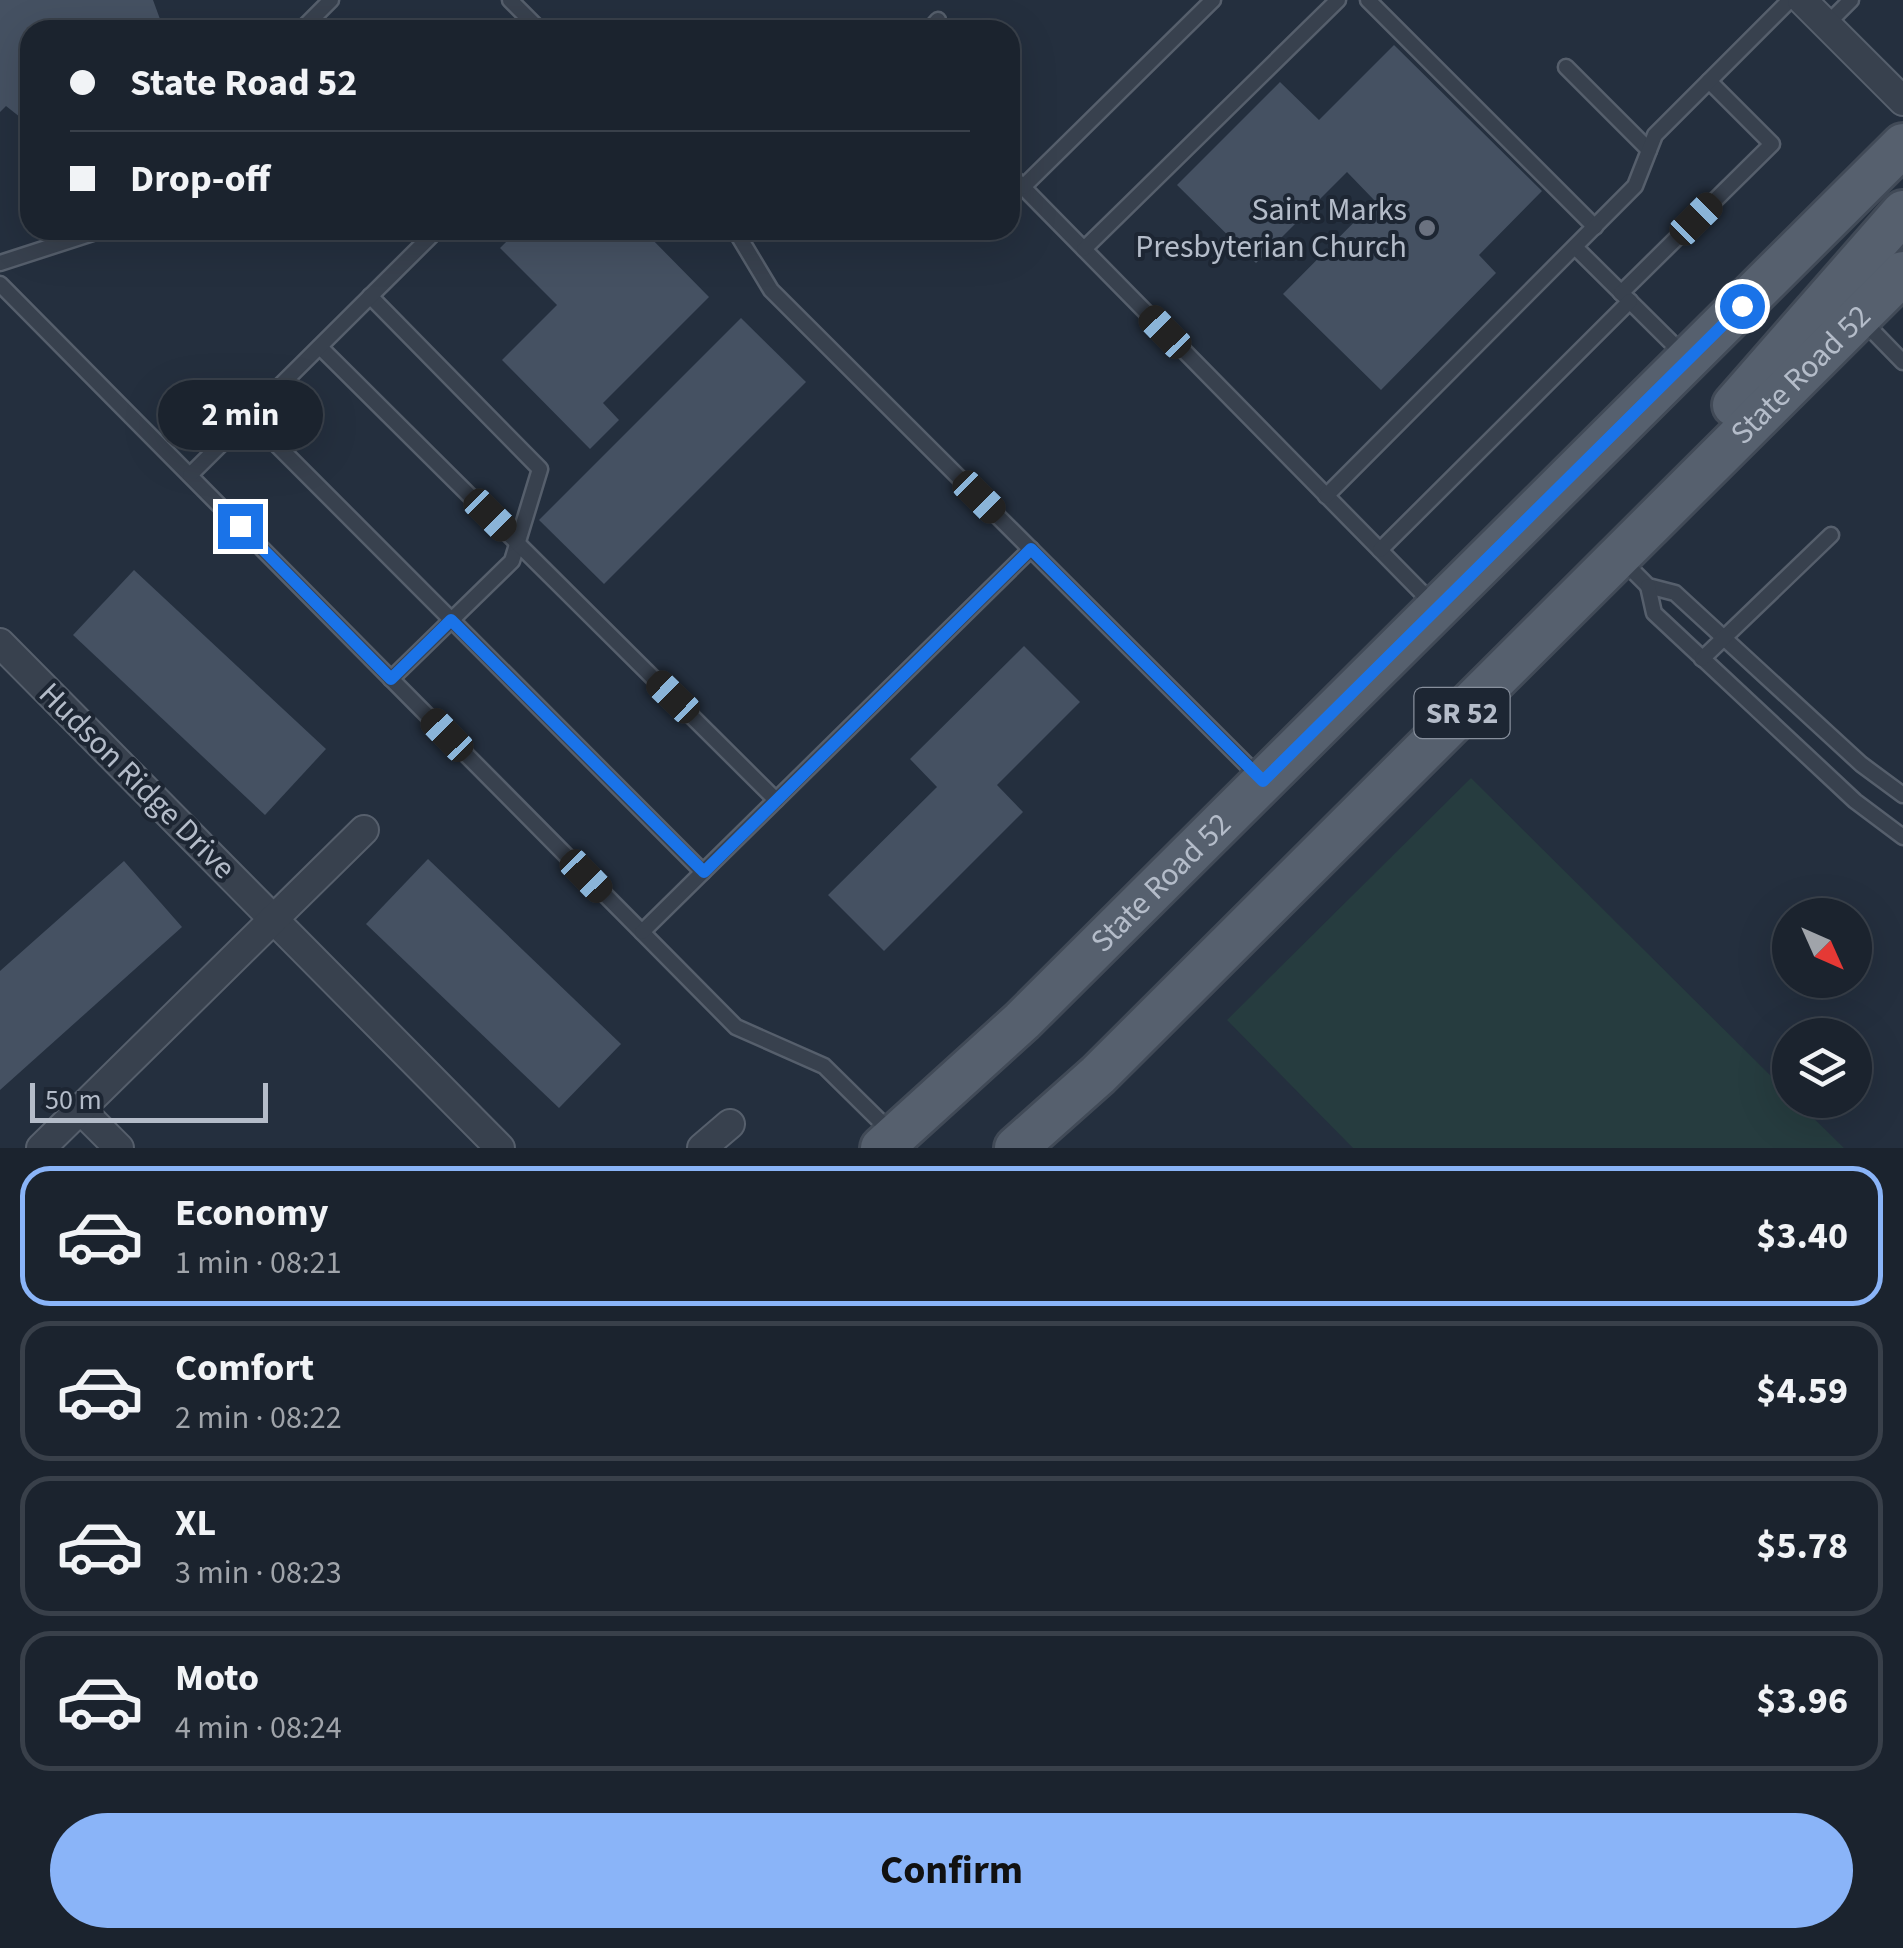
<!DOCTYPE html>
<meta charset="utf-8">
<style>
body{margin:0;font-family:"Source Sans 3",sans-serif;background:#242b36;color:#f1f3f6;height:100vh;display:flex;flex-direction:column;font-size:38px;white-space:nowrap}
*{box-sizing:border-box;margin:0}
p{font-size:32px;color:#a0a4aa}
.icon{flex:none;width:55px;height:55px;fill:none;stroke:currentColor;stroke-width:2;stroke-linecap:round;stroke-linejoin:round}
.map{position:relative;height:1148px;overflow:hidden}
.sheet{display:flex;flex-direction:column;background:#1b232e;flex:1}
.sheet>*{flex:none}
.guide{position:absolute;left:20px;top:20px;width:1000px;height:220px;border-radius:30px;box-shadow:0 10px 40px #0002,0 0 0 2px #39404a;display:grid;align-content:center;height:220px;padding:0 50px;background:#1b232e}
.needle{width:65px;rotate:135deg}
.buttons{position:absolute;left:1772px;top:898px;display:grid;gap:20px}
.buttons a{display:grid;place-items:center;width:100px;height:100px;border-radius:50%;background:#1b232e;box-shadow:0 10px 40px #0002,0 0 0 2px #39404a;font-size:50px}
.scale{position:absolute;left:30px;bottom:25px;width:238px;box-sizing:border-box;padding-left:10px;border:5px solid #b4bcc9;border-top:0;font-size:28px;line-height:35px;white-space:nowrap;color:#b4bcc9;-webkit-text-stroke:8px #1d2633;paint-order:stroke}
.end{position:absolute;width:45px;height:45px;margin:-22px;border:12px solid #1a73e8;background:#fff;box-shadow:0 0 0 5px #fff}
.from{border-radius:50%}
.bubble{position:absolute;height:70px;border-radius:35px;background:#1b232e;box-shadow:0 10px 40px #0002,0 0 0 2px #39404a;font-size:32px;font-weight:700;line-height:70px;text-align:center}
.car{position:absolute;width:30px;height:60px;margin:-30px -15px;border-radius:12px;box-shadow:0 0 8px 2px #0007;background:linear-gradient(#222 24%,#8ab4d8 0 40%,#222 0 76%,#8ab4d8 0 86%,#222 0)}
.guide b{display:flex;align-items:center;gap:35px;height:95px;font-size:38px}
.guide b+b{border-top:2px solid #39404a}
.guide i{width:25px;height:25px;background:#f1f3f6}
ul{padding:18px 0 0;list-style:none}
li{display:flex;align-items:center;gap:30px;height:140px;margin:0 20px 15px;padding:0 30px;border:5px solid #39404a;border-radius:30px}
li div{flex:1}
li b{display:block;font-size:38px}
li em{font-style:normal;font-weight:700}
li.active{border-color:#8ab4f8}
li>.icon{width:90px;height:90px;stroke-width:1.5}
.button{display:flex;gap:20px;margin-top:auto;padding:20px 50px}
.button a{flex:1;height:115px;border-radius:60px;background:#8ab4f8;color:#111;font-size:40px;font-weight:700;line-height:115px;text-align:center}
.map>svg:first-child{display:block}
.green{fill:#263c3f}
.building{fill:#455162}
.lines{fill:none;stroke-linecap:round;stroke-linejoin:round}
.service-casing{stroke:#565f6c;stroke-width:19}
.minor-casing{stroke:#565f6c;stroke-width:32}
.primary-casing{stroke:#414a57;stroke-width:48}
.service{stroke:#38414e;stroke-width:14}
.minor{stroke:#38414e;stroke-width:28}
.primary{stroke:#56606e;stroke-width:42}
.route{stroke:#1a73e8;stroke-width:12}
.worship-dot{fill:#6b7280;stroke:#1d2633;stroke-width:4}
.labels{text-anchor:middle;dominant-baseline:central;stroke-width:8;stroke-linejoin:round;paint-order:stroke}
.shield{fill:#1d2633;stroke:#878f9c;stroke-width:2.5}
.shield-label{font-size:30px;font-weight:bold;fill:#b4bcc9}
.poi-label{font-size:32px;fill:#b4bcc9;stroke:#1d2633;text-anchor:end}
.street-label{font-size:32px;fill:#b4bcc9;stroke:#1d2633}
</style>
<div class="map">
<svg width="1903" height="1148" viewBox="0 0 1903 1148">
<rect width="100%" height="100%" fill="#242f3e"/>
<path class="green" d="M1471,778L1790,1095V1100H1795L1844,1148H1353L1227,1020Z"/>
<g class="building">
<path d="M0,0H153L164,30H30V125L6,106L0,112Z"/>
<path d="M1394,45L1542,191L1479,255L1496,273L1381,390L1283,294L1375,201L1347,172L1256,263L1177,185L1280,82L1319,120Z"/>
<path d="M518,230H604L610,236L616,230H643L709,297L603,403L619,420L590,449L502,360L557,305L500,248Z"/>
<path d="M741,318L806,382L604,584L539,520Z"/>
<path d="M134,570L326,749L265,815L73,635Z"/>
<path d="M1024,646L1080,702L997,785L1023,812L884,951L828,895L937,787L910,759Z"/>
<path d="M428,859L621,1044L559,1108L366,924Z"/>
<path d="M124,861L182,927L0,1090V971Z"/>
</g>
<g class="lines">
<g class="service-casing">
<g id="service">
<path d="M510,0L540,30"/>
<path d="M1368,0L1595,227"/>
<path d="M1827,24L1851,0"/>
<path d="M301,30L331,0"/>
<path d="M929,30L938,20"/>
<path d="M1566,67L1649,150"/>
<path d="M1010,174L1434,605"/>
<path d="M1023,187L1213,0"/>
<path d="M735,230L771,290L1259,777"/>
<path d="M1575,247L1684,355"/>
<path d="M1084,249L1338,0"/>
<path d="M0,263L102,230"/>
<path d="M0,284L736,1027L824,1066L892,1133"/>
<path d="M1621,293L1772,144L1709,81"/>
<path d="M370,296L540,469L512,561L391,679"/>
<path d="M1863,321L1903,362"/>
<path d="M320,347L776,800"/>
<path d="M249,417L703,872"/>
<path d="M190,475L437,230"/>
<path d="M1326,496L1635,186L1655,135L1790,0"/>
<path d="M1380,550L1630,301"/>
<path d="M1623,561L1648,586L1675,593L1861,764L1903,795"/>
<path d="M1648,586L1654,613L1855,801L1903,837"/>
<path d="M1702,659L1831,535"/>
<path d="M642,932L1031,549"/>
</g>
</g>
<g class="minor-casing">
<g id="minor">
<path d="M1802,0L1903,101"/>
<path d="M0,643L500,1148"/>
<path d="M80,1109L119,1148"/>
<path d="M41,1148L364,830"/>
<path d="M702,1148L730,1124"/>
</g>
</g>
<g class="primary-casing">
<g id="primary">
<path d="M1734,405L1903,212"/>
<path id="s1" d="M882,1148L1022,1021L1903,145"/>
<path id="s2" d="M1016,1148L1098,1075L1903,273"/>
</g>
</g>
<use href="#service" class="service"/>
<use href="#minor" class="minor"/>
<use href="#primary" class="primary"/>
</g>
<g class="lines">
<path class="route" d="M240,526L391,679L451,620L704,872L1031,549L1263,781L1742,306"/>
</g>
<circle class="worship-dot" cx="1427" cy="228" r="10"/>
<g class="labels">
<rect class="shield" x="1414.5" y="688" width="95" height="50" rx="8"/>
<g class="shield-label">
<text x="1462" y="713">SR 52</text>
</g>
<g class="poi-label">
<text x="1407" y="210">Saint Marks<tspan x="1407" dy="37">Presbyterian Church</tspan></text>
</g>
<g class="street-label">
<text stroke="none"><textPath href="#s2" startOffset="1102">State Road 52</textPath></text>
<text transform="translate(137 781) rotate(45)">Hudson Ridge Drive</text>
<text stroke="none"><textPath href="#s1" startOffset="385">State Road 52</textPath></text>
</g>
</g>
</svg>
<div class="buttons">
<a><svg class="needle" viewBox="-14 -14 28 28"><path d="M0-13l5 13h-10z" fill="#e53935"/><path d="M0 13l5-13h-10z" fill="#a0a4aa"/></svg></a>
<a><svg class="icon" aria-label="layers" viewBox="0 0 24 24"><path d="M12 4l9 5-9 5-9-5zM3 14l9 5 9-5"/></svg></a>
</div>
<div class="scale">50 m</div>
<i class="end from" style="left:1742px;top:306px"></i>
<i class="end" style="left:240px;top:526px"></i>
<div class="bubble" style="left:158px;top:380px;width:165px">2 min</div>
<i class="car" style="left:1696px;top:219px;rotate:45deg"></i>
<i class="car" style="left:1165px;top:332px;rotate:316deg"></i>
<i class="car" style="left:979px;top:497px;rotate:135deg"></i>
<i class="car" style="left:490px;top:515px;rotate:135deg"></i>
<i class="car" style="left:673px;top:697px;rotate:314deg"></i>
<i class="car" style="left:447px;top:735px;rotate:316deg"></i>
<i class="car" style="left:586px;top:876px;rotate:136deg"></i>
<div class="guide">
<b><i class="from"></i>State Road 52</b>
<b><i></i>Drop-off</b>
</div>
</div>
<section class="sheet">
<ul>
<li class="active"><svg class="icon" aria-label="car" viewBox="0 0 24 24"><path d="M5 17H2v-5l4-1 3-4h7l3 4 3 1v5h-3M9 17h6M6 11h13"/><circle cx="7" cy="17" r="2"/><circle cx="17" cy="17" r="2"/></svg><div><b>Economy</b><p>1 min · 08:21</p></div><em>$3.40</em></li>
<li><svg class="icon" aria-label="car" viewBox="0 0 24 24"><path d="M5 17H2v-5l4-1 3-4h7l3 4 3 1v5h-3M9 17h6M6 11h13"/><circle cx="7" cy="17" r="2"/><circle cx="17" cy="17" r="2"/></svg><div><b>Comfort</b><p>2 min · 08:22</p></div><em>$4.59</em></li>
<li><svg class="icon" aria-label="car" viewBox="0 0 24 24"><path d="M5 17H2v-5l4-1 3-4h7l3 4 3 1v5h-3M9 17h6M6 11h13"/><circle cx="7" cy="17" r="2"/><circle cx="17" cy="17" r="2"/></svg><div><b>XL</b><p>3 min · 08:23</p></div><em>$5.78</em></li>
<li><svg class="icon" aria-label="car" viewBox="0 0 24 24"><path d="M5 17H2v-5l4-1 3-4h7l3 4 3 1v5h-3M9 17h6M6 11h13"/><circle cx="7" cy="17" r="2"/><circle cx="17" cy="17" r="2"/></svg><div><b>Moto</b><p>4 min · 08:24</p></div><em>$3.96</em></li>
</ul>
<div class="button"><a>Confirm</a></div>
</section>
